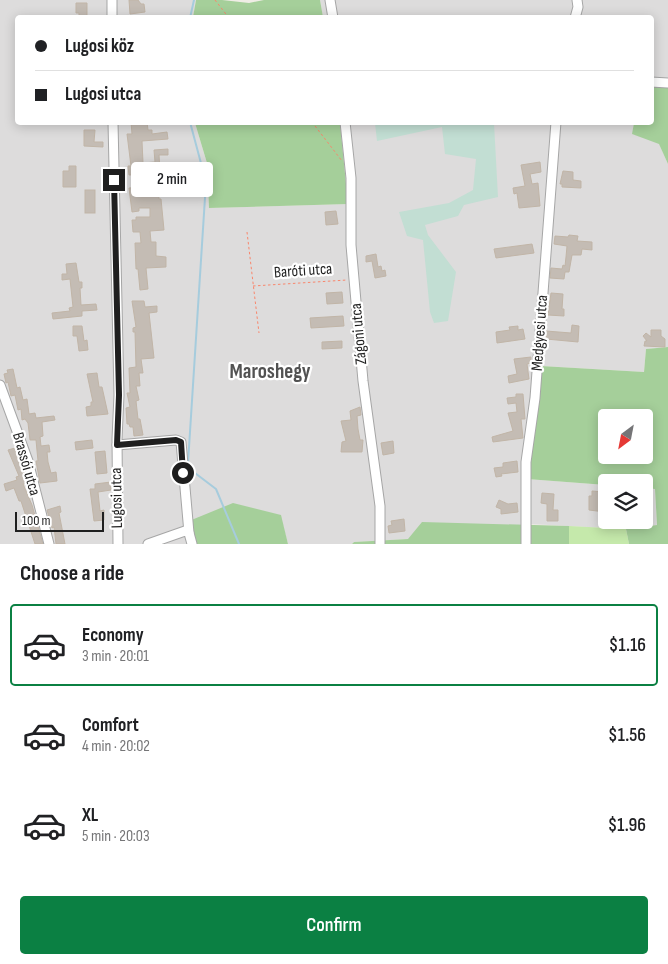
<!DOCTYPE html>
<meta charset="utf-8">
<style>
body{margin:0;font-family:"Sofia Sans Condensed",sans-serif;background:#f6f6f6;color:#202124;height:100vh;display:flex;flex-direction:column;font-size:19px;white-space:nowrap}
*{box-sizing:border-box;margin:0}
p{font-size:16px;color:#757577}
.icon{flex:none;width:28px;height:28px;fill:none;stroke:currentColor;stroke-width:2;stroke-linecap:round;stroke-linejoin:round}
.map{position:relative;height:544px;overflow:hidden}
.details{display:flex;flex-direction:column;background:#fff;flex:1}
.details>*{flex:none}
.banner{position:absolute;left:15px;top:15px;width:639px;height:110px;border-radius:5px;box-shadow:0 2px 12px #0003;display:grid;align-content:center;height:110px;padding:0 20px;background:#fff}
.needle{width:32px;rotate:212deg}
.tools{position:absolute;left:598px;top:409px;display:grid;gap:10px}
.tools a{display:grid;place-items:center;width:55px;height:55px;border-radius:5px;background:#fff;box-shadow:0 2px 12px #0003;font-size:25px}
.scale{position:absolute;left:15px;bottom:12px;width:89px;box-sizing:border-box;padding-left:5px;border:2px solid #1f1f1f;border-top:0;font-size:14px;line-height:18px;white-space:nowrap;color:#1f1f1f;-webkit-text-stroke:4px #fff;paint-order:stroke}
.end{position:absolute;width:22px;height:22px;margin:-11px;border:6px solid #1f1f1f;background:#fff;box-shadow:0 0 0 2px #fff}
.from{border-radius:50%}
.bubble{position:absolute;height:35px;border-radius:5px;background:#fff;box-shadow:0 2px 12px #0003;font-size:16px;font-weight:600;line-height:35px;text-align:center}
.banner b{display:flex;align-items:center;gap:18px;height:48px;font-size:19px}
.banner b+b{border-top:1px solid #e0e0e0}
.banner i{width:12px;height:12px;background:#202124}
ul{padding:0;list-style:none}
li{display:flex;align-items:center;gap:15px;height:82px;margin:0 10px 8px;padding:0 10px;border:2px solid transparent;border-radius:5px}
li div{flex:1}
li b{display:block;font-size:19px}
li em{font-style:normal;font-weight:600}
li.selected{border-color:#0b8043}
li>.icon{width:45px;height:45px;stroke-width:1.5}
h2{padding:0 20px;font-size:22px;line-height:60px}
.action{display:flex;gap:10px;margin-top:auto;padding:10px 20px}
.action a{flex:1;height:58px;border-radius:5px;background:#0b8043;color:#fff;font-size:20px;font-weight:600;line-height:58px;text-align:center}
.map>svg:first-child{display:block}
.residential{fill:#dddcdc}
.grass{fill:#c5e9ab}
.forest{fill:#a5cf9a;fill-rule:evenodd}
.wetland{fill:#c2ded3}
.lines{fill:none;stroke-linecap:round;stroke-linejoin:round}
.stream{stroke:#a6ccdd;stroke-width:2}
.building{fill:#c4bcb4;stroke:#c1b5a7}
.minor-casing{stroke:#a6a6a6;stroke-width:11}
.path{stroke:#f9866c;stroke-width:1;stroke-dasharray:2.5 2.5;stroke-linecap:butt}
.minor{stroke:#fff;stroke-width:9}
.route{stroke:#1f1f1f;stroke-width:6}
.labels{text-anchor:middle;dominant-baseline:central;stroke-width:4.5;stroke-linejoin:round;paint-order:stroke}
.street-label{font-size:16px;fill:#1f1f1f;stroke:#fff}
.district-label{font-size:21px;font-weight:bold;fill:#525252;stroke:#fff}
</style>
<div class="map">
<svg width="668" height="544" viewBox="0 0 668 544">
<rect width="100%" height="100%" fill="#efede5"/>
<g class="residential">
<path d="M0,0H196L193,17L18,18V122L195,123L207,163L209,208L347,204L340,123H634L633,134L659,143L668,164V347L646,349L644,372L541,366L527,479L606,485V520H644V488L655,489L657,525L626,529L529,524L408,539L354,542L352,544H288L280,515L194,544H0Z"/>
<path d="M320,0H668V87L651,85V18L323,17Z"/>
</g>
<path class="grass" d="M569,526L626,529L629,544H569Z"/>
<g class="forest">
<path d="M196,0H222L249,3L264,0H320L323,17H193Z"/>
<path d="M651,85L668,87V164L659,144L632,134L634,123L651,122Z"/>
<path d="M195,123H340L348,204L209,208L207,163Z"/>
<path d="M668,347V544H629L626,529L657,525L655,489L644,488V482H606V485L527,479L541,366L644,372L646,349ZM606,418H644V455H606Z"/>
<path d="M233,503L281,515L288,544H194L189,521Z"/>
<path d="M422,522L569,526V544H352L354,542L408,539Z"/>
</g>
<path class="wetland" d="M375,123H494L498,197L464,205L458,216L425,225L428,235L456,272L448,321L434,323L430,312L423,240L407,236L399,212L449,203L473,190L476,159L445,154L442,127L377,141Z"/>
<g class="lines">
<g class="stream">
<path d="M190,18L194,0"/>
<path d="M190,122L206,182L188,463L191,470L216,489L239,544"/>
</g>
</g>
<g class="building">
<path d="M129,0H138L141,4H144L145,12L130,14Z"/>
<path d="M76,3H87V18H79V13H76Z"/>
<path d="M131,122H147L148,130H152V134L167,132L168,139L142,141L143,163L155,162L154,150L168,149V155H159L160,171L147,172V174L129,175L128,166H131L127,134H132Z"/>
<path d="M84,130H95L94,142H103V147L84,146Z"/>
<path d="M540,162L541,172L530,174L532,184L538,183L540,206L519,208L517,193L514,194L513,188L525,186L521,165Z"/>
<path d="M69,166H76V187H63V171H69Z"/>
<path d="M563,171L573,172V180L581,181V188L562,187V184H560Z"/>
<path d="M145,181H153L154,186H158L159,199H161L164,230L150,231L151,242H156V256L166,257V267L146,268L148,289L140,290L138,269H136L135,243H141L140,232H133L132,220H136V217H150V208H139V211L132,212L129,188L145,187Z"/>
<rect x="85" y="190" width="10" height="23"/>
<path d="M336,211L338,224L326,225L325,212Z"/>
<path d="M569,235L578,236L577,241L592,242V250L582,249L581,255H572L569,272H565L564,279L550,278L551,268L562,269L563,265L565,266L566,257L567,246L554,244L555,236L568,237Z"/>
<path d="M532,244L534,253L496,258L494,249Z"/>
<path d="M376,254L378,267L381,266L382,271L385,270L386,276L375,278L372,261L366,262V256Z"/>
<path d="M76,263L79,282H82V288H80L81,305L96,304L97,310L82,311V316L53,319L52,313L70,311L69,308L73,307L70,279L62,280V274H67L66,264Z"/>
<path d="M342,292L343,303L327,304L326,293Z"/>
<path d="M551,293L563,294L562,309H564V316L548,315Z"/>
<path d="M132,301H144L145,307L157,306V312L149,313L154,358L141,359L143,373H139L140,386H136L139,400L136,401L138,419H140L143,435L134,436L133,427H130L129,424H127L126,408L130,407L127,393H130L129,368L136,367L135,332H133V328L136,327Z"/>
<path d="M343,316L344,326L311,328L310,318Z"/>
<path d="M572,325L579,326L578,342L546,339V331L571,333Z"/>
<path d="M73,326H82L84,341L87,340L88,350L79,351L77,336H73Z"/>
<path d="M518,326V330L523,329L525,339L497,343L496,332L510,330L509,327Z"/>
<path d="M651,330H661V336L665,339V347L644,346L645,341H647L643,336L646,333L651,337Z"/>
<path d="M342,341V348L322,349V342Z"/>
<path d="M531,357V363L527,364L529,379L509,383L508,376L517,374L514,359Z"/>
<path d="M13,369L17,388L20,387L23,400L27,399L29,414L35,413L36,418L54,416L55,420L42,422L43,436L40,437L41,446L49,445L50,452H47L48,462L51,473L56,472L57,481L40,483L36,461H38L36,440H30L28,423L25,419L22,420L21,409L18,410L15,395L11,396L8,382L6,383L4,374L8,373L7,370Z"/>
<path d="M97,373L99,387H102L108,414L87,416L86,407L91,406V402H93L87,374Z"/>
<path d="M516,394H523L525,419H521L523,438L493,442L492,437L513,431L508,413L517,412L516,403L508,404L507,398L516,397Z"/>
<path d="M360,407L361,415L357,416L358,429L360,440H363L362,452H341L342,442L346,441L341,421L351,420L350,411Z"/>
<path d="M92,440L93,448L76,450L75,442Z"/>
<path d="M393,441L394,453L383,455L381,443Z"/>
<path d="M15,448L19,462L22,463L27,483L23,484L32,505L43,544H35L21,501H19L14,488L6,491L4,484L17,480L16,477L19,476L8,450Z"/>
<path d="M105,451L107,473L97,474L95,452Z"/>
<path d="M517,461L518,472L501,474L502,476L496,477L494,468L503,467V463Z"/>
<path d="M111,482V490L98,492L100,511L104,510V520L94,521L90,489H95V484Z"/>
<path d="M592,491L604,492V497H606L605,512L589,510V496H592Z"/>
<path d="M542,493L554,494L553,510H558V521H547V504L541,503Z"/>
<path d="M499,500L508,504L517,503L518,512L501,514V509L496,507Z"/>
<path d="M60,506L61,512L59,513L65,544H56L54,527L52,528L47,510Z"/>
<path d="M404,519L405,531L389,533L388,526L392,525L391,521Z"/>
</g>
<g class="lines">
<g class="minor-casing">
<g id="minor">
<path d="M330,0L333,18"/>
<path d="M112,18V0"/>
<path d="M575,18L578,7L577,0"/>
<path d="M651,82L668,83"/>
<path d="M113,122L119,395L117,439L118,544"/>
<path d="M345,122L351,178V245L363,381L380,506V544"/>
<path d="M0,385L28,461L49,544"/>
<path d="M117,445L176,440L181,442L189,533"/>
<path d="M148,544L185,531L189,533L192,544"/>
<path d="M526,544V462L535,398L556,122"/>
</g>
</g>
<g class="path">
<path d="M215,0L229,18"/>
<path d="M312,122L342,161"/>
<path d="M247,232L259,333"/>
<path d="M253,286L347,280"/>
</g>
<use href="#minor" class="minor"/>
</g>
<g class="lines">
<path class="route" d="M114,180L119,395L117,445L176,440L181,442L183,473"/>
</g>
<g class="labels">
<g class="street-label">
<text transform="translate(303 271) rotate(-4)">Baróti utca</text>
<text transform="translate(540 333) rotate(-86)">Medgyesi utca</text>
<text transform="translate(359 334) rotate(-95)">Zágoni utca</text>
<text transform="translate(26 464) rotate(74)">Brassói utca</text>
<text transform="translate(117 498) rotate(-91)">Lugosi utca</text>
</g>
<g class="district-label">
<text x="270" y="371">Maroshegy</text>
</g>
</g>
</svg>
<div class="tools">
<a><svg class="needle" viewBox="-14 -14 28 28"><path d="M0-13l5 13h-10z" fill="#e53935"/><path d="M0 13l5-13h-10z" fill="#757577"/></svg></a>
<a><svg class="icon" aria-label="layers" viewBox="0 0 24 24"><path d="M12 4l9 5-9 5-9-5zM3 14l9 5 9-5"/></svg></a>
</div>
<div class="scale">100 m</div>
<i class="end from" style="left:183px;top:473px"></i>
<i class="end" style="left:114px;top:180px"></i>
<div class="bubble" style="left:131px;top:162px;width:82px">2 min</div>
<div class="banner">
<b><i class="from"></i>Lugosi köz</b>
<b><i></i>Lugosi utca</b>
</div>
</div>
<section class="details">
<h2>Choose a ride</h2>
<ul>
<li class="selected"><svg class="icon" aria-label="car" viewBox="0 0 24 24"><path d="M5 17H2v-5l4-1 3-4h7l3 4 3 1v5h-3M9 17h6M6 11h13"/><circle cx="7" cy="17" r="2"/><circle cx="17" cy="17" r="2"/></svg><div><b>Economy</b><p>3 min · 20:01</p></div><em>$1.16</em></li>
<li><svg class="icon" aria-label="car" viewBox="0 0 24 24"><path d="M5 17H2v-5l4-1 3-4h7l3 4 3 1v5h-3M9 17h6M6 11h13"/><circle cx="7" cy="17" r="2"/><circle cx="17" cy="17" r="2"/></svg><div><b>Comfort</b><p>4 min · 20:02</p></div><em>$1.56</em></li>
<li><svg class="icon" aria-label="car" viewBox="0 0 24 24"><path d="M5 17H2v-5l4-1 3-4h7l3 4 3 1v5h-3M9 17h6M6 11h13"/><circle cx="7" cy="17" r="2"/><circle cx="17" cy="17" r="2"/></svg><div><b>XL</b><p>5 min · 20:03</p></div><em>$1.96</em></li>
</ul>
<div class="action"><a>Confirm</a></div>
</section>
